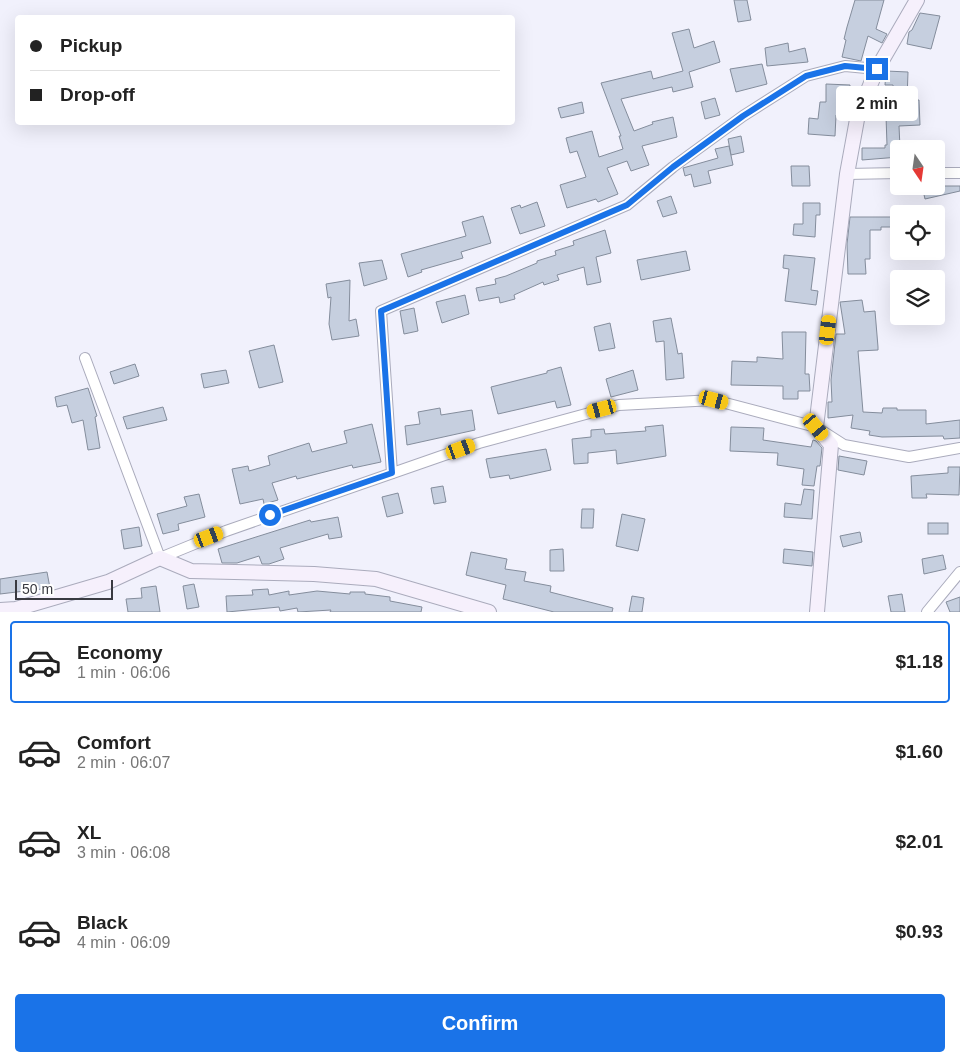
<!DOCTYPE html>
<meta charset="utf-8">
<style>
body{margin:0;font-family:Arial,sans-serif;background:#f6f6f6;color:#222;height:100vh;display:flex;flex-direction:column;font-size:19px;white-space:nowrap}
*{box-sizing:border-box;margin:0}
p{font-size:16px;color:#767676}
.icon{flex:none;width:28px;height:28px;fill:none;stroke:currentColor;stroke-width:2;stroke-linecap:round;stroke-linejoin:round}
.map{position:relative;height:612px;overflow:hidden}
.side{display:flex;flex-direction:column;background:#fff;flex:1}
.side>*{flex:none}
.guide{position:absolute;left:15px;top:15px;width:500px;height:110px;border-radius:5px;box-shadow:0 5px 20px #0002;display:grid;align-content:center;height:110px;padding:0 15px;background:#fff}
.needle{width:32px;rotate:167deg}
.controls{position:absolute;left:890px;top:140px;display:grid;gap:10px}
.controls a{display:grid;place-items:center;width:55px;height:55px;border-radius:5px;background:#fff;box-shadow:0 5px 20px #0002;font-size:25px}
.scale{position:absolute;left:15px;bottom:12px;width:98px;box-sizing:border-box;padding-left:5px;border:2px solid #393a41;border-top:0;font-size:14px;line-height:18px;white-space:nowrap;color:#393a41;-webkit-text-stroke:4px #fff;paint-order:stroke}
.end{position:absolute;width:22px;height:22px;margin:-11px;border:6px solid #1a73e8;background:#fff;box-shadow:0 0 0 2px #fff}
.from{border-radius:50%}
.bubble{position:absolute;height:35px;border-radius:5px;background:#fff;box-shadow:0 5px 20px #0002;font-size:16px;font-weight:700;line-height:35px;text-align:center}
.car{position:absolute;width:15px;height:30px;margin:-15px -8px;border-radius:6px;box-shadow:0 0 4px 1px #0007;background:linear-gradient(#f5c518 24%,#345 0 40%,#f5c518 0 76%,#345 0 86%,#f5c518 0)}
.guide b{display:flex;align-items:center;gap:18px;height:48px;font-size:19px}
.guide b+b{border-top:1px solid #e0e0e0}
.guide i{width:12px;height:12px;background:#222}
ul{padding:9px 0 0;list-style:none}
li{display:flex;align-items:center;gap:15px;height:82px;margin:0 10px 8px;padding:0 5px;border:2px solid transparent;border-radius:5px}
li div{flex:1}
li b{display:block;font-size:19px}
li em{font-style:normal;font-weight:700}
li.on{border-color:#1a73e8}
li>.icon{width:45px;height:45px;stroke-width:1.5}
.cta{display:flex;gap:10px;margin-top:auto;padding:10px 15px}
.cta a{flex:1;height:58px;border-radius:5px;background:#1a73e8;color:#fff;font-size:20px;font-weight:700;line-height:58px;text-align:center}
.map>svg:first-child{display:block}
.building{fill:#c6cfdf;stroke:#848d9c}
.lines{fill:none;stroke-linecap:round;stroke-linejoin:round}
.street-casing{stroke:#aaabbc;stroke-width:12}
.secondary-casing{stroke:#aaabbc;stroke-width:16}
.street{stroke:#fff;stroke-width:10}
.secondary{stroke:#f6f0fc;stroke-width:14}
.route{stroke:#1a73e8;stroke-width:6}
</style>
<div class="map">
<svg width="960" height="612" viewBox="0 0 960 612">
<rect width="100%" height="100%" fill="#f1f1fc"/>
<g class="building">
<path d="M734,0H747L751,20L738,22Z"/>
<path d="M855,0H884L876,29L887,34L882,43L868,36L861,61L842,57L846,40L844,39L847,27Z"/>
<path d="M920,13L940,16L931,49L907,44L909,32L912,30Z"/>
<path d="M689,29L694,48L714,41L720,62L689,72L693,87L673,92L672,87L621,99L634,131L653,124L652,122L673,117L677,137L642,146L649,165L631,171L627,161L607,168L618,194L598,202L596,199L567,208L560,185L586,177L577,151L570,153L566,138L592,131L599,157L623,149L619,136H621L601,83L651,71L653,79L683,71L672,33Z"/>
<path d="M788,43L789,52L805,48L808,62L767,66L765,48Z"/>
<path d="M762,64L767,84L736,92L730,69Z"/>
<path d="M886,71L908,72L907,100H919L920,125L899,126L900,148L912,149H899V157L862,160V148H885V145H887L886,116H894L893,85H885Z"/>
<path d="M826,84L850,85L849,98H841L839,115H836L835,136L808,134L809,118L818,119L820,102H826Z"/>
<path d="M715,98L720,115L705,119L701,102Z"/>
<path d="M582,102L584,113L561,118L558,108Z"/>
<path d="M741,136L744,152L731,155L728,139Z"/>
<path d="M729,146L733,165L708,171L711,183L694,187L691,174L685,176L683,168L718,158L715,149Z"/>
<path d="M791,166H809L810,186H792Z"/>
<path d="M922,186H960V191L925,199Z"/>
<path d="M671,196L677,213L663,217L657,201Z"/>
<path d="M537,202L545,226L520,234L511,208L520,205L521,208Z"/>
<path d="M803,203H820V215H816L815,237L793,235L794,224H803Z"/>
<path d="M483,216L491,243L461,252L463,258L421,270L422,272L408,277L401,254L466,236L462,222Z"/>
<path d="M850,217H899V227H881V230H870V259H865L866,274H848L847,244Z"/>
<path d="M605,230L611,253L596,257L601,282L587,285L584,267L557,275L559,280L544,285L543,282L514,295L515,299L500,303L499,297L479,301L476,288L496,284L495,279L506,276L537,263V261L556,255L555,251L574,245L573,241Z"/>
<path d="M686,251L690,270L641,280L637,260Z"/>
<path d="M784,255L815,258L811,290L818,291L816,305L785,301L789,269L783,268Z"/>
<path d="M382,260L387,279L364,286L359,263Z"/>
<path d="M350,280L349,321L356,319L359,336L332,340L329,324L331,297L328,298L326,284Z"/>
<path d="M465,295L469,314L442,323L436,302Z"/>
<path d="M862,300L864,312L875,311L878,347V350L858,351L863,412L882,413L883,408H897V410H926V424L960,420V438L944,439L943,436L882,437L869,435L870,431L851,428L853,415L828,418V402H832L831,380L836,334H845L840,302Z"/>
<path d="M414,308L418,331L404,334L400,311Z"/>
<path d="M671,318L678,354L682,353L684,378L666,380L664,341L656,342L653,321Z"/>
<path d="M610,323L615,348L599,351L594,327Z"/>
<path d="M782,332H806L805,374H809L810,391H798V399H783V386L731,385L732,361L757,362V357L783,359Z"/>
<path d="M274,345L283,382L259,388L249,351Z"/>
<path d="M135,364L139,376L114,384L110,372Z"/>
<path d="M561,367L571,405L557,408L555,401L498,414L491,387L547,373V371Z"/>
<path d="M226,370L229,383L204,388L201,374Z"/>
<path d="M633,370L638,390L611,397L606,379Z"/>
<path d="M88,388L97,416L95,417L100,448L88,450L83,420L72,423L67,405L57,407L55,397Z"/>
<path d="M163,407L167,420L127,429L123,417Z"/>
<path d="M440,408L441,415L472,410L475,430L407,445L405,426L420,424L418,412Z"/>
<path d="M372,424L381,462L353,468L352,465L297,479L296,476L272,483L278,500L264,504L263,499L240,504L232,469L248,466L249,471L270,465L268,456L309,443L312,452L347,443L344,431Z"/>
<path d="M663,425L666,456L617,464L616,450L588,453V463L574,464L572,439L591,437V430L604,429L605,434L646,431L645,427Z"/>
<path d="M731,427L764,428L763,440L811,447L813,440L816,441L822,448L820,466H817L814,486L802,485L804,469L777,465L778,453L730,451Z"/>
<path d="M546,449L551,470L510,479L509,475L490,478L486,459Z"/>
<path d="M839,456L867,461L864,475L838,470Z"/>
<path d="M948,467H960L959,495L926,494L927,498H912L911,476L948,473Z"/>
<path d="M443,486L446,502L434,504L431,488Z"/>
<path d="M804,489L814,490L812,519L784,517L785,503L801,505Z"/>
<path d="M398,493L403,513L387,517L382,497Z"/>
<path d="M199,494L205,517L178,524L179,530L163,534L157,514L187,506L184,497Z"/>
<path d="M582,509H594L593,528H581Z"/>
<path d="M622,514L645,519L638,551L616,546Z"/>
<path d="M338,517L342,537L329,539L328,534L280,548L284,559L269,564H262L259,556L237,563H222L218,549L310,520L311,522Z"/>
<rect x="928" y="523" width="20" height="11"/>
<path d="M139,527L142,546L124,549L121,530Z"/>
<path d="M860,532L862,542L843,547L840,536Z"/>
<path d="M563,549L564,571H550V550Z"/>
<path d="M784,549L813,552L812,566L783,563Z"/>
<path d="M471,552L507,559L505,569L526,572L524,581L551,586L550,592L613,608L612,612H554L503,599L506,585L466,575Z"/>
<path d="M943,555L946,569L924,574L922,559Z"/>
<path d="M47,572L50,588L0,594V579Z"/>
<path d="M194,584L199,607L187,609L183,586Z"/>
<path d="M156,586L160,612H128L126,599L142,598L141,588Z"/>
<path d="M268,589L269,595L289,591V595L317,591L350,594V592H365V594L390,597V601L422,607L421,612H330L331,610L298,612L297,608L280,611L279,607L227,612L226,596L253,595L252,590Z"/>
<path d="M902,594L905,612H891L888,596Z"/>
<path d="M632,596L644,598L642,612H629Z"/>
<path d="M960,597V612H950L946,602Z"/>
</g>
<g class="lines">
<g class="street-casing">
<g id="street">
<path d="M936,173H960"/>
<path d="M847,174L899,173"/>
<path d="M85,358L160,558L226,531L479,443L619,405L714,400L816,427L844,445L909,457L960,448"/>
<path d="M392,473L381,311L627,205L673,167L743,116L806,76L845,66L877,69"/>
<path d="M927,612L960,572"/>
</g>
</g>
<g class="secondary-casing">
<g id="secondary">
<path d="M0,610L16,609L108,582L160,558L191,571L314,574L376,579L489,612"/>
<path d="M817,612L831,445L816,427L847,174L858,114L877,69L917,0"/>
</g>
</g>
<use href="#street" class="street"/>
<use href="#secondary" class="secondary"/>
</g>
<g class="lines">
<path class="route" d="M270,515L392,473L381,311L627,205L673,167L743,116L806,76L845,66L877,69"/>
</g>
</svg>
<div class="controls">
<a><svg class="needle" viewBox="-14 -14 28 28"><path d="M0-13l5 13h-10z" fill="#e53935"/><path d="M0 13l5-13h-10z" fill="#767676"/></svg></a>
<a><svg class="icon" aria-label="locate" viewBox="0 0 24 24"><circle cx="12" cy="12" r="6"/><path d="M12 2v4M12 18v4M2 12h4M18 12h4"/></svg></a>
<a><svg class="icon" aria-label="layers" viewBox="0 0 24 24"><path d="M12 4l9 5-9 5-9-5zM3 14l9 5 9-5"/></svg></a>
</div>
<div class="scale">50 m</div>
<i class="end from" style="left:270px;top:515px"></i>
<i class="end" style="left:877px;top:69px"></i>
<div class="bubble" style="left:836px;top:86px;width:82px">2 min</div>
<i class="car" style="left:828px;top:330px;rotate:7deg"></i>
<i class="car" style="left:714px;top:400px;rotate:105deg"></i>
<i class="car" style="left:602px;top:409px;rotate:255deg"></i>
<i class="car" style="left:816px;top:427px;rotate:140deg"></i>
<i class="car" style="left:461px;top:449px;rotate:70deg"></i>
<i class="car" style="left:209px;top:537px;rotate:69deg"></i>
<div class="guide">
<b><i class="from"></i>Pickup</b>
<b><i></i>Drop-off</b>
</div>
</div>
<section class="side">
<ul>
<li class="on"><svg class="icon" aria-label="car" viewBox="0 0 24 24"><path d="M5 17H2v-5l4-1 3-4h7l3 4 3 1v5h-3M9 17h6M6 11h13"/><circle cx="7" cy="17" r="2"/><circle cx="17" cy="17" r="2"/></svg><div><b>Economy</b><p>1 min · 06:06</p></div><em>$1.18</em></li>
<li><svg class="icon" aria-label="car" viewBox="0 0 24 24"><path d="M5 17H2v-5l4-1 3-4h7l3 4 3 1v5h-3M9 17h6M6 11h13"/><circle cx="7" cy="17" r="2"/><circle cx="17" cy="17" r="2"/></svg><div><b>Comfort</b><p>2 min · 06:07</p></div><em>$1.60</em></li>
<li><svg class="icon" aria-label="car" viewBox="0 0 24 24"><path d="M5 17H2v-5l4-1 3-4h7l3 4 3 1v5h-3M9 17h6M6 11h13"/><circle cx="7" cy="17" r="2"/><circle cx="17" cy="17" r="2"/></svg><div><b>XL</b><p>3 min · 06:08</p></div><em>$2.01</em></li>
<li><svg class="icon" aria-label="car" viewBox="0 0 24 24"><path d="M5 17H2v-5l4-1 3-4h7l3 4 3 1v5h-3M9 17h6M6 11h13"/><circle cx="7" cy="17" r="2"/><circle cx="17" cy="17" r="2"/></svg><div><b>Black</b><p>4 min · 06:09</p></div><em>$0.93</em></li>
</ul>
<div class="cta"><a>Confirm</a></div>
</section>
